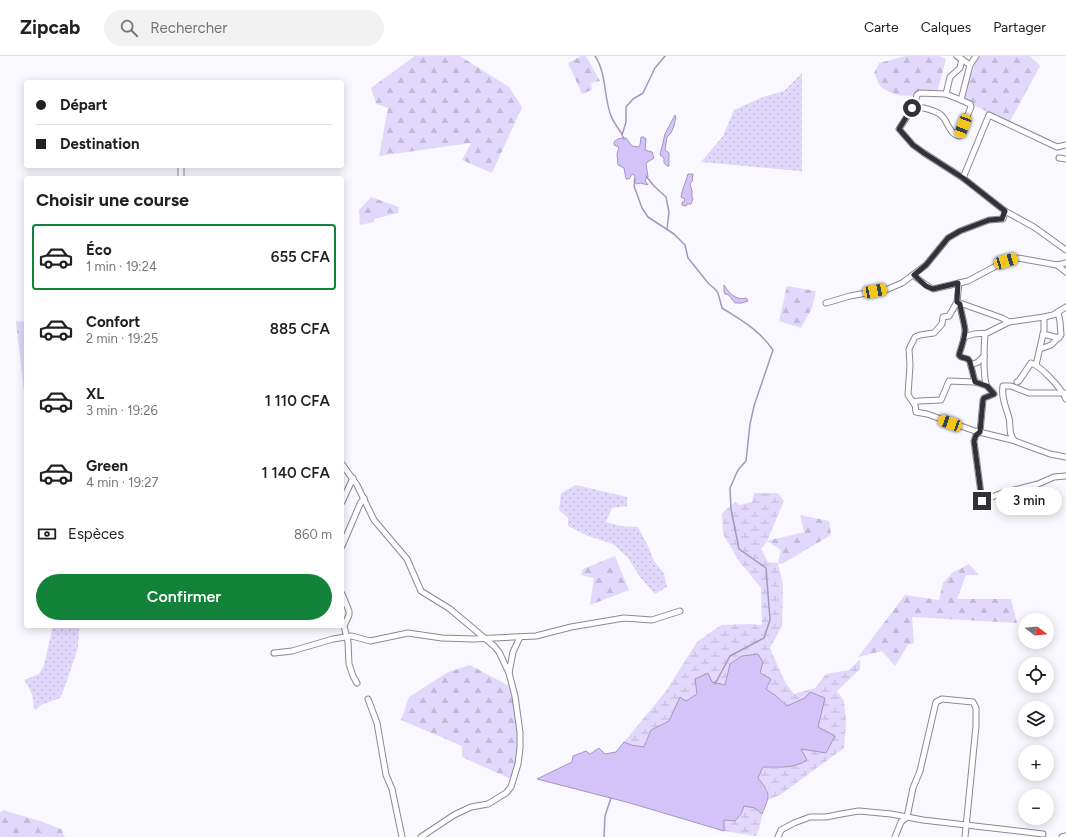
<!DOCTYPE html>
<html lang="fr">
<meta charset="utf-8">
<style>
body{margin:0;font-family:Figtree,sans-serif;background:#f2f2f2;color:#202124;height:100vh;display:flex;flex-direction:column;font-size:15px;white-space:nowrap}
*{box-sizing:border-box;margin:0}
p{font-size:13px;color:#757577}
.icon{flex:none;width:22px;height:22px;fill:none;stroke:currentColor;stroke-width:2;stroke-linecap:round;stroke-linejoin:round}
.map{position:relative;flex:1;overflow:hidden}
.details{position:absolute;left:24px;top:120px;width:320px;height:452px;display:flex;flex-direction:column;background:#fff;border-radius:4px;box-shadow:0 2px 10px #0003}
.details>*{flex:none}
.guide{position:absolute;left:24px;top:24px;width:320px;height:88px;border-radius:4px;box-shadow:0 2px 10px #0003;display:grid;align-content:center;height:88px;padding:0 12px;background:#fff}
.needle{width:26px;rotate:106deg}
.buttons{position:absolute;left:1018px;top:557px;display:grid;gap:8px}
.buttons a{display:grid;place-items:center;width:36px;height:36px;border-radius:50%;background:#fff;box-shadow:0 2px 10px #0003;font-size:20px}
.end{position:absolute;width:18px;height:18px;margin:-9px;border:5px solid #323136;background:#fff;box-shadow:0 0 0 2px #fff}
.from{border-radius:50%}
.bubble{position:absolute;height:28px;border-radius:14px;background:#fff;box-shadow:0 2px 10px #0003;font-size:13px;font-weight:600;line-height:28px;text-align:center}
.car{position:absolute;width:12px;height:24px;margin:-12px -6px;border-radius:5px;box-shadow:0 0 3px 1px #0007;background:linear-gradient(#f5c518 24%,#345 0 40%,#f5c518 0 76%,#345 0 86%,#f5c518 0)}
.guide b{display:flex;align-items:center;gap:14px;height:38px;font-size:15px}
.guide b+b{border-top:1px solid #e0e0e0}
.guide i{width:10px;height:10px;background:#202124}
ul{padding:0;list-style:none}
li{display:flex;align-items:center;gap:12px;height:66px;margin:0 8px 6px;padding:0 4px;border:2px solid transparent;border-radius:4px}
li div{flex:1}
li b{display:block;font-size:15px}
li em{font-style:normal;font-weight:600}
li.current{border-color:#138239}
li>.icon{width:36px;height:36px;stroke-width:1.5}
h2{padding:0 12px;font-size:18px;line-height:48px}
.pay{display:flex;align-items:center;gap:10px;height:44px;padding:0 12px;font-size:15px}
.pay p{margin-inline-start:auto}
.action{display:flex;gap:8px;margin-top:auto;padding:8px 12px}
.action a{flex:1;height:46px;border-radius:24px;background:#138239;color:#fff;font-size:16px;font-weight:600;line-height:46px;text-align:center}
header{display:flex;align-items:center;gap:24px;box-sizing:border-box;height:56px;padding:0 20px;background:#fff;border-bottom:1px solid #e0e0e0}
header strong{font-size:19px}
nav{display:flex;gap:22px;margin-inline-start:auto;font-size:14px}
.search{width:280px;height:36px;background:#f2f2f2;display:flex;align-items:center;gap:10px;box-sizing:border-box;padding:0 14px;border-radius:22px;color:#757577;font-size:15px}
.map>svg:first-child{display:block}
.grass{fill:url(#grass-dots)}
.forest{fill:url(#forest-firs)}
.wetland{fill:url(#wetland-marsh)}
.water{fill:#d3c3f8;stroke:#a397be}
.lines{fill:none;stroke-linecap:round;stroke-linejoin:round}
.stream{stroke:#a397be;stroke-width:1.5}
.minor-casing{stroke:#8b8895;stroke-width:7}
.minor{stroke:#fff;stroke-width:5}
.route{stroke:#323136;stroke-width:5}
</style>
<header>
<strong>Zipcab</strong>
<div class="search"><svg class="icon" aria-label="search" viewBox="0 0 24 24"><circle cx="10" cy="10" r="6"/><path d="M15 15l6 6"/></svg>Rechercher</div>
<nav><a>Carte</a><a>Calques</a><a>Partager</a></nav>
</header>
<div class="map">
<svg width="1066" height="781" viewBox="0 0 1066 781">
<defs>
<pattern id="grass-dots" width="8" height="8" patternUnits="userSpaceOnUse"><rect width="8" height="8" fill="#e2d8fc"/><path d="M2 2h.1M6 6h.1" fill="none" stroke="#c2bad9" stroke-width="1.8" stroke-linecap="round"/></pattern>
<pattern id="forest-firs" width="22" height="20" patternUnits="userSpaceOnUse"><rect width="22" height="20" fill="#e2d8fc"/><path d="M5 1l3.5 6h-7zM16 11l3.5 6h-7z" fill="#c2bad9"/></pattern>
<pattern id="wetland-marsh" width="20" height="14" patternUnits="userSpaceOnUse"><rect width="20" height="14" fill="#e2d8fc"/><path d="M1 5h8M5 5V1M11 12h8M15 12V8" fill="none" stroke="#c2bad9"/></pattern>
</defs>
<rect width="100%" height="100%" fill="#f9f8fe"/>
<g class="grass">
<path d="M802,17V116L799,115L701,106L723,80L734,54L763,41L784,35Z"/>
<path d="M576,429L627,441V450L612,452L606,466L621,470L638,471L648,490L654,505L664,517L667,531L655,538L640,521L628,502L613,488L588,480L568,470V462L559,454L561,437Z"/>
<path d="M53,570H79L78,592L64,633L60,642L41,649L36,654L34,652C34,641 30,632 24,624L39,618L44,609Z"/>
</g>
<g class="forest">
<path d="M415,0H460L509,31L522,51L492,117L462,104L471,87L379,100L388,52L376,48L371,32Z"/>
<path d="M581,0H586L600,25L591,27L592,34L582,38L568,7Z"/>
<path d="M906,0H939L946,3L937,37C919,39 892,45 879,28C877,25 876,20 874,17L879,7Z"/>
<path d="M978,0H1030L1040,10L1009,67L962,43Z"/>
<path d="M371,141L399,151L398,157L374,163V166L360,169L359,154Z"/>
<path d="M787,230L816,235L812,252L801,272L779,265Z"/>
<path d="M16,265L26,266V354Z"/>
<path d="M800,459L829,465L831,479L782,508L778,507L781,494L767,485L804,476Z"/>
<path d="M615,500L629,534L590,549L594,522L581,519L583,513Z"/>
<path d="M969,508L979,519H966L957,543H1011L1017,567L912,561L914,587L908,589L895,610L882,595L858,601L905,539L939,544L943,527L952,517Z"/>
<path d="M470,609L513,632L520,676L513,724L462,701V690L401,664L409,641L448,616Z"/>
<path d="M3,754L40,765L61,773L65,781H0V757Z"/>
</g>
<g class="wetland">
<path d="M754,437H778L784,445L767,485L761,493L768,506L778,507L783,529L782,570L770,592L785,626L794,638L815,632L826,618L849,614L860,603V613L837,635L844,645L846,666L844,692L780,739L768,744V734L758,722L763,711L781,712C795,698 816,682 819,663L805,642L787,650L776,640L766,633L769,628L726,629L712,626L686,645L680,642L669,665L651,674L644,691L631,689L624,686L666,635L697,586L721,569L751,568L762,569L761,532L739,505L723,478L722,457L735,446L740,449L752,446Z"/>
<path d="M744,750L755,752L762,758L760,770L756,780L724,775L723,764L735,765L741,758Z"/>
</g>
<g class="water">
<path d="M675,59L676,61L674,70L671,77L667,81L665,94L669,97V110H667L664,107V102L660,99L665,78Z"/>
<path d="M641,81H644L646,83L645,94L652,96L654,102L646,107L648,121L645,124L648,129L640,127L637,128L634,126L635,120L632,118L629,123H626L624,112L618,109L617,98L619,91L614,89V86C617,82 622,82 626,82L632,90L639,91L640,89Z"/>
<path d="M688,118H693L692,123L693,124L690,128L692,135V141L693,143L691,148H687L686,150L682,149V146H684L685,143L681,141C682,133 686,126 688,118Z"/>
<path d="M724,229C729,237 736,245 746,242L748,245L742,247H735L729,239L725,238L724,235Z"/>
<path d="M758,598L763,606L760,617L771,623L766,633L776,640L787,650L805,642L810,636L825,642L818,671L835,680L826,697L801,693L807,704C794,713 779,711 763,711L758,722C771,738 770,739 762,758L755,752L744,750L741,758L735,765L724,764V775L630,747L537,723L572,706L573,700L586,695L590,698L599,692L605,698L616,696L624,686L631,689L644,691L651,674L669,665L680,641L686,645L697,638L695,623L708,617L712,626L725,629L730,608L742,600Z"/>
</g>
<g class="lines">
<g class="stream">
<path d="M595,0C606,16 604,39 610,57C612,65 618,72 622,78"/>
<path d="M624,83L622,79L626,66V51L633,43L643,37L655,12L665,0"/>
<path d="M646,120L654,130L666,141L669,156L667,173"/>
<path d="M635,123L634,130L642,152L648,161L674,178L685,189L688,202L709,228L714,232L718,237L722,252C744,266 758,273 773,294L754,350L750,368L746,405L738,414L730,432L731,453L739,493L766,512L770,564L764,582L730,600L715,628"/>
<path d="M604,781L605,760L611,742"/>
</g>
<g class="minor-casing">
<g id="minor">
<path d="M957,0L970,9"/>
<path d="M962,3L960,12L950,21L946,38L920,37L917,39L914,50L899,73L913,89L924,97L963,122L1005,155L1034,171L1066,194"/>
<path d="M946,38L961,44"/>
<path d="M914,50C922,52 934,53 941,59C948,65 949,78 959,80L971,51L970,48L961,44L970,9L976,0"/>
<path d="M1059,102L1066,103"/>
<path d="M181,122V112"/>
<path d="M963,122L989,59L1057,91L1066,89"/>
<path d="M1057,209L1066,216"/>
<path d="M913,219L926,229L933,233L968,225L996,210L1018,202L1057,209L1066,207"/>
<path d="M959,227L957,246L1002,262L1009,266"/>
<path d="M957,246L949,260L943,261L942,268L934,277L920,279L915,281L909,293L910,309L908,339L915,349L916,356L927,358L975,375L1012,384L1050,398L1066,401"/>
<path d="M826,247L850,240L888,233L902,227L926,209L948,182L960,175L989,164L1003,163L1005,155"/>
<path d="M960,248C961,257 964,265 965,274C965,283 961,291 959,299L961,301L968,303L970,306L975,326L987,330"/>
<path d="M985,278C984,290 983,316 986,328C987,332 992,334 994,338L984,342L983,344L980,376L976,379L974,385L982,445L1002,437L1038,428L1054,421L1066,420"/>
<path d="M1043,278L1059,282"/>
<path d="M964,281L974,278L987,277L1009,266L1044,261L1053,259L1066,251"/>
<path d="M1040,293L1051,289L1061,279L1060,266L1058,256"/>
<path d="M971,309L978,306L984,300"/>
<path d="M1036,309L1044,274V261"/>
<path d="M1017,326L1019,325L1031,307C1041,310 1062,333 1066,343"/>
<path d="M913,346L919,345L941,344L949,325L975,326"/>
<path d="M1014,384C1008,378 1011,369 1009,362C1006,351 1001,341 1003,330H1011L1029,337H1066"/>
<path d="M342,408L357,429L374,464L407,503L421,535L450,553L494,590L499,596L509,617"/>
<path d="M342,446L353,422"/>
<path d="M342,490L360,448L364,442"/>
<path d="M342,538L349,555V559L344,570L348,586L349,608L353,620L357,627"/>
<path d="M274,597L292,595L333,583L352,580L370,585L408,577L442,582L474,583L536,580L571,571L624,562L652,564L680,555"/>
<path d="M368,643L377,667L386,719L392,733L402,781"/>
<path d="M421,781L454,759L471,751L488,748L506,737L511,731L518,708L520,692V676L515,640L509,617L513,596L520,581"/>
<path d="M778,781L781,774L794,767L810,761H826L841,758L859,755L891,758L923,764L1043,778"/>
<path d="M895,781L901,766L907,761L913,732L920,715L936,646L942,643L973,646L976,652V670L965,781"/>
<path d="M1062,781L1066,780"/>
</g>
</g>
<use href="#minor" class="minor"/>
</g>
<g class="lines">
<path class="route" d="M912,52L899,73L913,89L924,97L963,122L1005,155L1002,163L989,164L960,175L948,182L926,209L914,219L926,230L933,233L958,227L957,246L960,248C961,257 964,265 965,274C965,283 961,291 959,299L961,301L968,303L970,306L975,326L987,330L994,338L984,342L983,344L980,376L976,379L974,385L982,445"/>
</g>
</svg>
<div class="buttons">
<a><svg class="needle" viewBox="-14 -14 28 28"><path d="M0-13l5 13h-10z" fill="#e53935"/><path d="M0 13l5-13h-10z" fill="#757577"/></svg></a>
<a><svg class="icon" aria-label="locate" viewBox="0 0 24 24"><circle cx="12" cy="12" r="6"/><path d="M12 2v4M12 18v4M2 12h4M18 12h4"/></svg></a>
<a><svg class="icon" aria-label="layers" viewBox="0 0 24 24"><path d="M12 4l9 5-9 5-9-5zM3 14l9 5 9-5"/></svg></a>
<a>+</a>
<a>−</a>
</div>
<i class="end from" style="left:912px;top:52px"></i>
<i class="end" style="left:982px;top:445px"></i>
<div class="bubble" style="left:996px;top:431px;width:66px">3 min</div>
<i class="car" style="left:963px;top:70px;rotate:201deg"></i>
<i class="car" style="left:1006px;top:205px;rotate:73deg"></i>
<i class="car" style="left:875px;top:235px;rotate:79deg"></i>
<i class="car" style="left:950px;top:367px;rotate:290deg"></i>
<div class="guide">
<b><i class="from"></i>Départ</b>
<b><i></i>Destination</b>
</div>
<section class="details">
<h2>Choisir une course</h2>
<ul>
<li class="current"><svg class="icon" aria-label="car" viewBox="0 0 24 24"><path d="M5 17H2v-5l4-1 3-4h7l3 4 3 1v5h-3M9 17h6M6 11h13"/><circle cx="7" cy="17" r="2"/><circle cx="17" cy="17" r="2"/></svg><div><b>Éco</b><p>1 min · 19:24</p></div><em>655 CFA</em></li>
<li><svg class="icon" aria-label="car" viewBox="0 0 24 24"><path d="M5 17H2v-5l4-1 3-4h7l3 4 3 1v5h-3M9 17h6M6 11h13"/><circle cx="7" cy="17" r="2"/><circle cx="17" cy="17" r="2"/></svg><div><b>Confort</b><p>2 min · 19:25</p></div><em>885 CFA</em></li>
<li><svg class="icon" aria-label="car" viewBox="0 0 24 24"><path d="M5 17H2v-5l4-1 3-4h7l3 4 3 1v5h-3M9 17h6M6 11h13"/><circle cx="7" cy="17" r="2"/><circle cx="17" cy="17" r="2"/></svg><div><b>XL</b><p>3 min · 19:26</p></div><em>1 110 CFA</em></li>
<li><svg class="icon" aria-label="car" viewBox="0 0 24 24"><path d="M5 17H2v-5l4-1 3-4h7l3 4 3 1v5h-3M9 17h6M6 11h13"/><circle cx="7" cy="17" r="2"/><circle cx="17" cy="17" r="2"/></svg><div><b>Green</b><p>4 min · 19:27</p></div><em>1 140 CFA</em></li>
</ul>
<div class="pay"><svg class="icon" aria-label="cash" viewBox="0 0 24 24"><path d="M3 7h18v10H3z"/><circle cx="12" cy="12" r="2"/></svg>Espèces<p>860 m</p></div>
<div class="action"><a>Confirmer</a></div>
</section>
</div>
